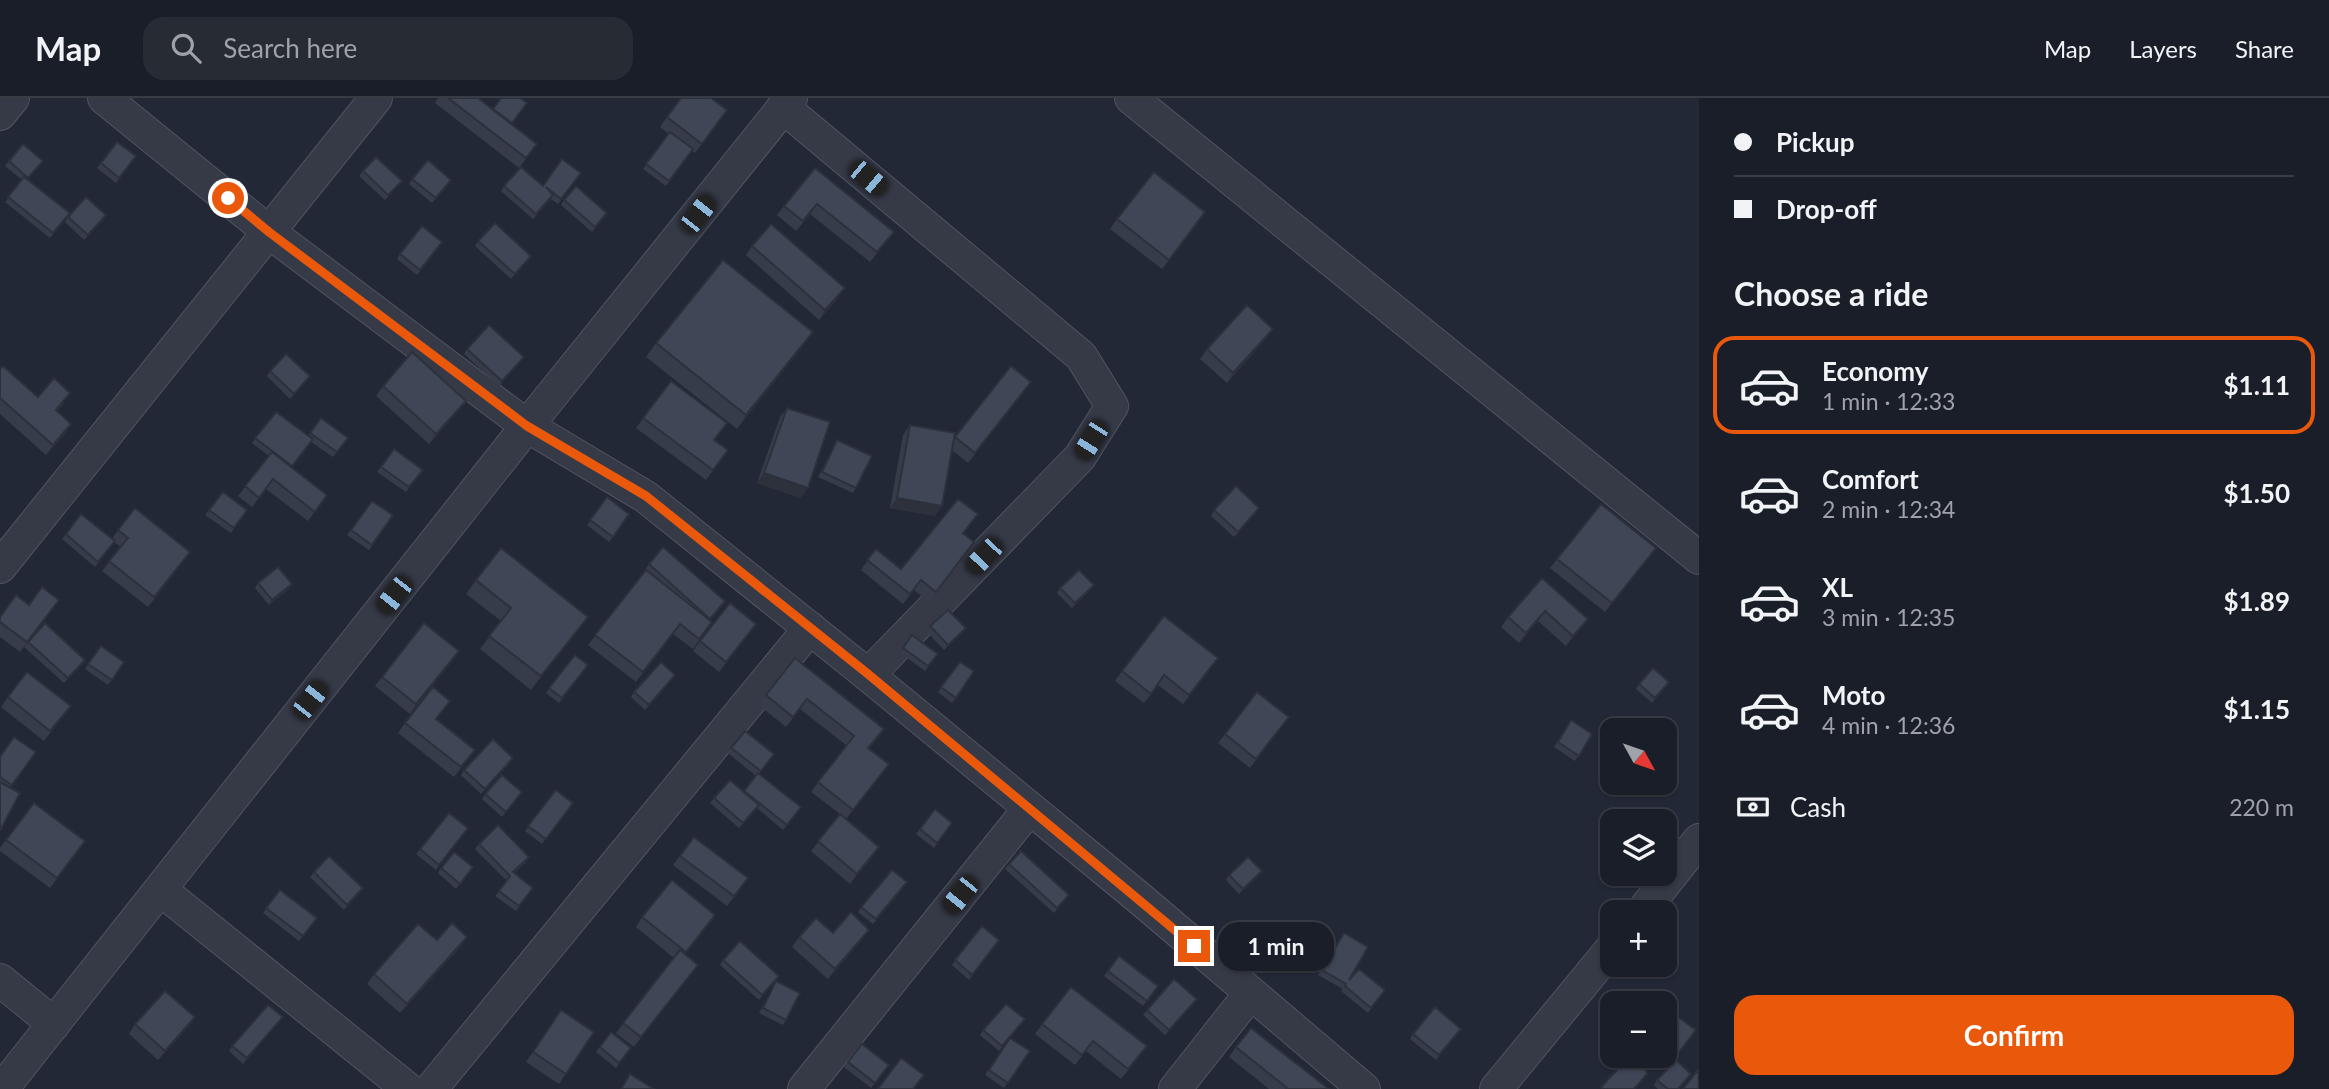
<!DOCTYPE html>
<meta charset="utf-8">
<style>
body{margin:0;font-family:Lato,sans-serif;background:#272b34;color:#f1f3f6;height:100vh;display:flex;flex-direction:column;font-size:26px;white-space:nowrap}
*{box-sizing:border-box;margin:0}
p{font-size:23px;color:#9fa2a8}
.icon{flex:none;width:38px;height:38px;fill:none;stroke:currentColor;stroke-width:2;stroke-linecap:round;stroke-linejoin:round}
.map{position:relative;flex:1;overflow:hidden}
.sheet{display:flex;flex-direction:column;background:#1a1e28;width:630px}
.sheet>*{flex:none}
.guide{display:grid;align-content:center;height:154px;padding:0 35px;background:#1a1e28}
.needle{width:46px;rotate:130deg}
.controls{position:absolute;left:1600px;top:620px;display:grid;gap:14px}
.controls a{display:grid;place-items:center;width:77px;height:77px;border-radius:14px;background:#1a1e28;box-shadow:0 2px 5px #0004,0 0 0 2px #383c45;font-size:35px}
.end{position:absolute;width:32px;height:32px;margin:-16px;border:9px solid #ea580c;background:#fff;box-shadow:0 0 0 4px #fff}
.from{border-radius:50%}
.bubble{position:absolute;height:49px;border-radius:21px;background:#1a1e28;box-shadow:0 2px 5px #0004,0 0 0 2px #383c45;font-size:23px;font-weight:700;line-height:49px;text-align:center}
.car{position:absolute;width:21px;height:42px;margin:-21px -10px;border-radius:9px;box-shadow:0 0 5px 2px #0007;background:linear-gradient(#222 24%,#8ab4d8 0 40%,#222 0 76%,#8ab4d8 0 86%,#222 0)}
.guide b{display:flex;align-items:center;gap:24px;height:66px;font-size:26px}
.guide b+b{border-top:2px solid #383c45}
.guide i{width:18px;height:18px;background:#f1f3f6}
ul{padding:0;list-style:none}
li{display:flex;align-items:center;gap:21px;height:98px;margin:0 14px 10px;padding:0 21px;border:4px solid transparent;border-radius:21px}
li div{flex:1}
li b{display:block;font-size:26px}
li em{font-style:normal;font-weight:700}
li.selected{border-color:#ea580c}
li>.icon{width:63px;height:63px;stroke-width:1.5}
h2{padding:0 35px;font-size:32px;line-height:84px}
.pay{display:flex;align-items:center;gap:18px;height:77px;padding:0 35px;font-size:26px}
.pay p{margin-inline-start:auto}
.action{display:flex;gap:14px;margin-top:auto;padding:14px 35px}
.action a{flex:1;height:80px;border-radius:21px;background:#ea580c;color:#fff;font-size:28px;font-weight:700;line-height:80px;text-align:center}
header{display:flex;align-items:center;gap:42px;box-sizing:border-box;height:98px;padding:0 35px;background:#1a1e28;border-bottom:2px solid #383c45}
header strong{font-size:33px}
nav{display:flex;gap:38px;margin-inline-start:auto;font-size:24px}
.search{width:490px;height:63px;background:#272b34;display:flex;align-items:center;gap:18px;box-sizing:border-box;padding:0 24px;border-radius:21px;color:#9fa2a8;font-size:26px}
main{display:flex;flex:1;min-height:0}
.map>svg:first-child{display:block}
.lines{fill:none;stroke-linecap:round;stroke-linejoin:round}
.minor-casing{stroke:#505561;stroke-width:34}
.minor{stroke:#363a47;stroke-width:32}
.wall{fill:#363c4a}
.shaded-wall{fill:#2c313c}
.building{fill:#3f4656;stroke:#2c313c;stroke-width:2}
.route{stroke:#ea580c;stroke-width:9}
</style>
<header>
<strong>Map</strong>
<div class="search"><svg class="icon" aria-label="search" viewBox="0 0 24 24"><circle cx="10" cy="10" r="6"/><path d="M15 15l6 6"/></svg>Search here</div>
<nav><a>Map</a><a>Layers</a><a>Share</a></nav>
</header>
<main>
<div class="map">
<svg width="1699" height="991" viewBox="0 0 1699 991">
<rect width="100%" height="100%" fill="#222836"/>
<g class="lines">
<g class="minor-casing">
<g id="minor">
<path d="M104,0L269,134L527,328L646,399L868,577L1138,799L1364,991"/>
<path d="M1131,0L1699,460"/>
<path d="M783,9L1081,258L1112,308L1080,359L868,577"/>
<path d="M0,16L13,0"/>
<path d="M0,469L376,0"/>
<path d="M161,792L408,991"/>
<path d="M1642,814L1699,742"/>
<path d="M0,882L54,926"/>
<path d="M2,991L527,328L791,0"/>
<path d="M431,991L810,530"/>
<path d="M804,991L1029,711"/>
<path d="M1175,991L1250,896"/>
<path d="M1496,991L1612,850"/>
</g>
</g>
<use href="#minor" class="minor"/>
</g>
<g class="wall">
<path d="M438,0H478L493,12L527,5L512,26L537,46L519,70L435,5Z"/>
<path d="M727,12L695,55L692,53L666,88L643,71L669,36L660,29L667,19Z"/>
<path d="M117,44L136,58L116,85L97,70Z"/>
<path d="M9,63L39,68L27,81L70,115L50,140L5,104L22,82L5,68Z"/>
<path d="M815,70L887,143L870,164L810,116L796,133L777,117Z"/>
<path d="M363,73L402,83L385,102L359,78Z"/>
<path d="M581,75L558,106L551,101L533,121L501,93L504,88H543Z"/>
<path d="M412,81L451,82L432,105L409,86Z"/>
<path d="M564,102L603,120L592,134L561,107Z"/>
<path d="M68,119L103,122L84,142L65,124Z"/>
<path d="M1117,121L1199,124L1162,171L1110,131Z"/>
<path d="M478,143L531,158L511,181L475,148Z"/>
<path d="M752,148L838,200L819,222L746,157Z"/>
<path d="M439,149L417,177L397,161L400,156Z"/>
<path d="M1273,231L1266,241L1227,285L1200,261L1207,251Z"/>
<path d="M813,234L803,248L737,331L646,259L656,245Z"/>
<path d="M467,251L524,259L499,288L464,256Z"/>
<path d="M1011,268L1024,294L968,365L952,352L935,418L890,410L903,337L910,327L954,340Z"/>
<path d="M0,271L38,299L64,305L57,313L71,326L65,336L46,357L0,316Z"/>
<path d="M270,273L306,283L290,301L267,278Z"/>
<path d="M671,283L715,342L728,352L706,382L636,330Z"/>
<path d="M383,288L466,303L459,312L429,346L376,298Z"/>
<path d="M787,310L801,400L757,385L780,319Z"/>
<path d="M276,314L308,338L321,320L348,340L333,359L311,344L291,369L327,397L308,423L266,391L252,409L238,398L269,358L252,345Z"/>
<path d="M837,342L856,390L853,395L818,379Z"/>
<path d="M394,351L423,372L406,394L377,374Z"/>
<path d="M223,394L247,412L231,435L205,417Z"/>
<path d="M607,399L629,416L609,444L587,427Z"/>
<path d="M372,403L393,417L369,452L347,437Z"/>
<path d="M1214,412L1256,415L1234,439L1211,418Z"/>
<path d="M81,416L112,441L118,432L183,464L148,509L102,473L121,449L114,444L95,469L62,441Z"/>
<path d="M971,426L963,436L974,444L929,504L914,492L903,506L861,472L876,451L901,471Z"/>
<path d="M1656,450L1605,514L1550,470L1557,461Z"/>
<path d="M649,466L718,513L710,522L712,524L693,551L673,536L636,584L588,547L643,477L642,476Z"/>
<path d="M1542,480L1581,530L1566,548L1538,523L1519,545L1501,529L1508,519Z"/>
<path d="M476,482L578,533L531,592L480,551L501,523L466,496Z"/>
<path d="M258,485L289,491L269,507L255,490Z"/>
<path d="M1094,487L1090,492L1072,510L1057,495L1060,490Z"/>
<path d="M29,507L52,511L20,554L0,539V519Z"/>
<path d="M756,526L719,574L693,553L700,543Z"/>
<path d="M930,528L962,535L944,552L926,533Z"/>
<path d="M912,537L938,556L925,573L900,555Z"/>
<path d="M28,544L81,567L64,585L24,549Z"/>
<path d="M101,548L124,564L108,587L85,571Z"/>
<path d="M575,557L588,567L559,605L546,595Z"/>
<path d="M795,560L884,631L869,651L882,676L846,721L879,749L850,786L811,753L840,716L811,694L846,647L800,611L786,629L759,607Z"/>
<path d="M452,563L410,616L375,588L382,579Z"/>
<path d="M960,564L974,573L952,605L938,594Z"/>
<path d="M1211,570L1183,606L1158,587L1144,605L1115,583L1122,573Z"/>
<path d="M675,577L645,612L631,599L634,594Z"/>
<path d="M1639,586L1665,589L1652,605L1636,591Z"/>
<path d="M8,599L64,617L44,643L1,609Z"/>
<path d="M1289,619L1250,670L1218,645L1225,636Z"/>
<path d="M436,621L475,652L454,679L398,635L405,625Z"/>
<path d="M1571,622L1592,636L1575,663L1554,649Z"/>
<path d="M745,633L774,656L759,676L801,709L783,732L757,710L739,730L710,705L714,700L744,694L756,678L728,655Z"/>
<path d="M36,654L10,690L20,695L0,733V659Z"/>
<path d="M510,665L481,696L461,677L464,672Z"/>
<path d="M556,692L573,705L542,746L525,733Z"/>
<path d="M522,694L502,719L482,701L485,696Z"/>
<path d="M935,711L952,725L934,750L916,736Z"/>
<path d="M449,715L468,730L436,772L416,756Z"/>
<path d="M694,739L741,790L727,808L673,767Z"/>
<path d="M6,742L85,743L50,790L0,753V750Z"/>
<path d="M479,746L526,764L514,775L533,790L516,813L495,798L507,783L475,751Z"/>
<path d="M1009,766L1065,802L1054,815L1005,771Z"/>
<path d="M473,769L456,791L438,775L441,770Z"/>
<path d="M1262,773L1258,778L1239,796L1226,782L1229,777Z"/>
<path d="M314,774L363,790L344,812L310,779Z"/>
<path d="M904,789L873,826L858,814L861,809Z"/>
<path d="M280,792L317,820L299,843L263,815Z"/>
<path d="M642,819L708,827L685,856L698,867L634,949L616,935L674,860L636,829Z"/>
<path d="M982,828L999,842L969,882L952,867Z"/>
<path d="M869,832L862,841L828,881L792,849L799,839L833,835Z"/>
<path d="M1340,840L1349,882L1385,892L1368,915L1341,893L1343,891L1318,877Z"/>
<path d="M437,842L461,848L400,915L367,886L374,876Z"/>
<path d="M1119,858L1158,888L1143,908L1104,878Z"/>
<path d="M723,862L775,883L759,902L720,867Z"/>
<path d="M776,883L786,922L783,927L759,915Z"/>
<path d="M1197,901L1165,937L1143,917L1147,912Z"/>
<path d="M561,912L594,934L559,986L526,964Z"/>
<path d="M195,919L189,928L158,962L129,936L135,926Z"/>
<path d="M283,919L243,966L229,953L232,948Z"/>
<path d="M1025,921L999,953L980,937L983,932Z"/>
<path d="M1042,926L1140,957L1121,981L1086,953L1075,967L1035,936Z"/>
<path d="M1664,929L1696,932L1676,959L1664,950Z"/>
<path d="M1461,931L1436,962L1410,941L1413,936Z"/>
<path d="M611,934L631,950L616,970L596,954Z"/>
<path d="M1010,940L1030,953L1004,990L985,977Z"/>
<path d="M862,946L889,967L871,990L844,969Z"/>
<path d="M1236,949L1329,991H1269L1229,959Z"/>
<path d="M1691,976L1679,991H1658L1654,987L1657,982Z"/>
</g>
<g class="shaded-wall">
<path d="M845,190L838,200L819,222L825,212Z"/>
<path d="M1273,231L1266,241L1227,285L1233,275Z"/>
<path d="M813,234L803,248L737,331L746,317Z"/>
<path d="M466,303L459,312L429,346L436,336Z"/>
<path d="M71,326L65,336L46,357L53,347Z"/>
<path d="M764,375L808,390L801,400L757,385Z"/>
<path d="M897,400L942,408L935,418L890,410Z"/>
<path d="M1656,450L1649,460L1605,514L1612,505Z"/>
<path d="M292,486L289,491L269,507L272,502Z"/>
<path d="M1094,487L1090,492L1072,510L1075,505Z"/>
<path d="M1545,513L1538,523L1519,545L1526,535Z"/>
<path d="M588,519L578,533L531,592L541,578Z"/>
<path d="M1588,521L1581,530L1566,548L1573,538Z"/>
<path d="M966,530L962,535L944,552L948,547Z"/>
<path d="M459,553L452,563L410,616L416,606Z"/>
<path d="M889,666L882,676L846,721L853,712Z"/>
<path d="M879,749L873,759L850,786L857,776Z"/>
<path d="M1262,773L1258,778L1239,796L1243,791Z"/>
<path d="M869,832L862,841L828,881L835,871Z"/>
<path d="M467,839L461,848L400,915L407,906Z"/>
<path d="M698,867L691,876L634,949L641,939Z"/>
<path d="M195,919L189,928L158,962L165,953Z"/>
</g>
<g class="building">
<path d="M448,0H478L537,46L526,60Z"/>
<path d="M501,0H520L527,5L512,25L493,11Z"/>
<path d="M681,0H711L727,12L702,46L667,19Z"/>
<path d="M670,34L693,51L669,83L646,66Z"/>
<path d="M117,44L136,58L119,80L101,65Z"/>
<path d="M23,46L43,63L28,80L9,63Z"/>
<path d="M376,59L402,83L388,97L363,73Z"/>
<path d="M562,61L581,75L561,101L546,89L553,97L536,116L504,88L521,69L543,88Z"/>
<path d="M428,62L451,82L436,100L412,81Z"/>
<path d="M815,70L894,134L877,154L817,106L803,123L784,108Z"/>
<path d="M1154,74L1205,114L1169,162L1117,121Z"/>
<path d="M24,79L70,115L53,135L8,99Z"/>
<path d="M576,88L607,115L595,129L564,102Z"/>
<path d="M86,99L106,117L88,137L68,119Z"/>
<path d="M495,125L531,158L515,176L478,143Z"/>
<path d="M771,126L845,190L825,212L752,148Z"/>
<path d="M422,128L442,144L420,172L400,156Z"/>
<path d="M723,162L813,234L746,317L656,245Z"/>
<path d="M1247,207L1273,231L1233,275L1207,251Z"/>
<path d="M489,227L524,259L502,283L467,251Z"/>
<path d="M412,254L466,303L436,336L383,288Z"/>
<path d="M286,256L310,278L294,296L270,273Z"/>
<path d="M3,268L38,299L54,280L70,295L56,312L71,326L53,347L0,300V271Z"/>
<path d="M1011,268L1031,284L975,355L955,339Z"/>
<path d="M671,283L727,325L714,342L728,352L713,372L643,320Z"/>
<path d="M787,310L830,324L808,390L764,375Z"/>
<path d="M276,314L313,341L292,368L255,340Z"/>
<path d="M321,320L348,340L337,354L310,335Z"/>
<path d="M910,327L955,335L942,408L897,400Z"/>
<path d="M837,342L872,358L856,390L822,374Z"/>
<path d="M394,351L423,372L409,389L381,369Z"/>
<path d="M272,354L327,397L315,414L273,381L259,400L245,388Z"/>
<path d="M1236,388L1259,410L1238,434L1214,412Z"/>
<path d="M223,394L247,412L234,430L209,412Z"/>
<path d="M607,399L629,416L613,439L590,422Z"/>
<path d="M958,401L978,416L963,435L974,444L936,494L921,482L910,496L867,462L876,451L901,471Z"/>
<path d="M372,403L393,417L372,447L351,432Z"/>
<path d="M1601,406L1656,450L1612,505L1557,461Z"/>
<path d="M135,410L190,454L154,499L109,463L128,440L118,432Z"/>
<path d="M81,416L115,443L98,464L66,436Z"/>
<path d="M663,449L725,503L710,521L649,466Z"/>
<path d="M501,450L588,519L541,578L489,538L511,510L476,482Z"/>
<path d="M278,469L292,486L272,502L258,485Z"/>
<path d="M646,472L712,524L699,541L680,526L643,574L595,537Z"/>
<path d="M1079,472L1094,487L1075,505L1060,490Z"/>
<path d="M1542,480L1588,521L1573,538L1545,513L1526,535L1508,519Z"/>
<path d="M42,489L59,502L27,544L0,524V519L16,497L29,507Z"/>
<path d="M730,505L756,526L726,564L700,543Z"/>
<path d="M948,512L966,530L948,547L930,528Z"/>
<path d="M1164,518L1218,560L1189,597L1164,577L1151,596L1122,573Z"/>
<path d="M45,525L85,562L68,580L28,544Z"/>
<path d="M424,525L459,553L416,606L382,579Z"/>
<path d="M912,537L938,556L928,568L903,550Z"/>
<path d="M101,548L124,564L112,582L88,566Z"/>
<path d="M575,557L588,567L562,600L549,590Z"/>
<path d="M795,560L884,631L868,650L889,666L853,712L818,684L854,638L807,601L793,619L766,597Z"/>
<path d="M661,564L675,577L649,607L634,594Z"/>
<path d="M960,564L974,573L956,600L941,589Z"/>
<path d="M1653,570L1669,584L1655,600L1639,586Z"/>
<path d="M27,574L71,608L50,633L8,599Z"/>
<path d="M433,589L450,603L436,621L475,652L461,669L405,625Z"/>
<path d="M1257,594L1289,619L1256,661L1225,636Z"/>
<path d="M1571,622L1592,636L1579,658L1558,644Z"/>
<path d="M745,633L774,656L761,673L731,650Z"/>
<path d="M14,639L36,654L12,687L0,679V659Z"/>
<path d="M493,641L513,660L485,691L464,672Z"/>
<path d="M758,675L801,709L787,727L744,693Z"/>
<path d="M502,677L522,694L506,714L485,696Z"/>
<path d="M730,682L759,707L743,725L714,700Z"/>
<path d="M0,684L20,695L1,731H0Z"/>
<path d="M556,692L573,705L546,741L528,728Z"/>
<path d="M34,705L85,743L57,780L6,742Z"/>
<path d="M935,711L952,725L937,745L920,731Z"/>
<path d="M449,715L468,730L439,767L420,751Z"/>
<path d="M840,716L879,749L857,776L818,743Z"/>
<path d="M498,727L529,759L513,774L533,790L519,808L499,793L510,778L479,746Z"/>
<path d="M694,739L748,780L734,798L680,758Z"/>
<path d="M1021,753L1069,797L1057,810L1009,766Z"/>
<path d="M454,754L473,769L460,786L441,770Z"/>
<path d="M329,758L363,790L347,807L314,774Z"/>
<path d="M1248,759L1262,773L1243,791L1229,777Z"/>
<path d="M892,772L907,784L876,821L861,809Z"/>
<path d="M672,782L715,817L686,854L642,819Z"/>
<path d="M280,792L317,820L303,838L266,810Z"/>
<path d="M851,814L869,832L835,871L799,839L816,820L833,835Z"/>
<path d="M452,825L467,839L407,906L374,876L418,826L437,842Z"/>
<path d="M982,828L999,842L972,877L955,862Z"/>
<path d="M1344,835L1368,849L1349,882L1359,871L1385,892L1371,910L1345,888L1346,886L1322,872Z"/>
<path d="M740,843L779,878L762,897L723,862Z"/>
<path d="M680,852L698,867L641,939L623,925Z"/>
<path d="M1119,858L1158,888L1147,903L1108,873Z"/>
<path d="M1174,881L1197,901L1169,932L1147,912Z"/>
<path d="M776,883L800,895L786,922L763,910Z"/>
<path d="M1071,889L1147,948L1128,971L1093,943L1082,957L1042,926Z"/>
<path d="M165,893L195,919L165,953L135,926Z"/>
<path d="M1006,906L1025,921L1002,948L983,932Z"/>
<path d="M268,907L283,919L247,960L232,948Z"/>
<path d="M1435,909L1461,931L1439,957L1413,936Z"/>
<path d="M561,912L594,934L566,976L533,954Z"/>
<path d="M1674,916L1696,932L1679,954L1664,943V929Z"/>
<path d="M1251,930L1329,991H1286L1287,990L1236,949Z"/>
<path d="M611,934L631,950L619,965L600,949Z"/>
<path d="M1010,940L1030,953L1008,985L989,972Z"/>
<path d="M862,946L889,967L875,985L848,964Z"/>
<path d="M1630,958L1648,975L1634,991H1603L1601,989Z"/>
<path d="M901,960L924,977L913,991H878Z"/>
<path d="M1676,962L1691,976L1678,991H1668L1657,982Z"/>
<path d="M1698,972L1699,991H1683Z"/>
<path d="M630,976L654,991H621Z"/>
</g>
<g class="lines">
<path class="route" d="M228,100L269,134L527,328L646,398L868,576L1194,848"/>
</g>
</svg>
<div class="controls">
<a><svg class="needle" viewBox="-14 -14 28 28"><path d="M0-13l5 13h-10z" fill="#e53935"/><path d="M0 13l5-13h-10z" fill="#9fa2a8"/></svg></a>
<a><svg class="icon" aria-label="layers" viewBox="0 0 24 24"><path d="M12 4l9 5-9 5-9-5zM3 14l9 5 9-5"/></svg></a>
<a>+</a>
<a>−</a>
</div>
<i class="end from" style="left:228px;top:100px"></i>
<i class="end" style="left:1194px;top:848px"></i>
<div class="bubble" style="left:1218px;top:824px;width:116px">1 min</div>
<i class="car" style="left:868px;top:80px;rotate:130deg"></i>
<i class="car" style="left:698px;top:116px;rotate:38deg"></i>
<i class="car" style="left:1091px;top:342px;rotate:212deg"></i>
<i class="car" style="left:984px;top:458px;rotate:224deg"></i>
<i class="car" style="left:394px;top:497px;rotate:218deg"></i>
<i class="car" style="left:310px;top:602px;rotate:38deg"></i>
<i class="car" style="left:960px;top:797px;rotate:219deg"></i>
</div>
<section class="sheet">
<div class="guide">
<b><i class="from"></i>Pickup</b>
<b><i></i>Drop-off</b>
</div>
<h2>Choose a ride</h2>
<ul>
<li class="selected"><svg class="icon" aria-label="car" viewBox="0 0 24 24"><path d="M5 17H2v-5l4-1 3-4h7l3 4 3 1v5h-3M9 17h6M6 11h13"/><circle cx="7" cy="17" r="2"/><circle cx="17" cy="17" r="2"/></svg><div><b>Economy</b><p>1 min · 12:33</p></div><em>$1.11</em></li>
<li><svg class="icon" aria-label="car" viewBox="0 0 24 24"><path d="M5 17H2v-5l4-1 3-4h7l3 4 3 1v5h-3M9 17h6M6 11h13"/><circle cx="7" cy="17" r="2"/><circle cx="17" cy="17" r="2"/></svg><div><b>Comfort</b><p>2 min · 12:34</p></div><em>$1.50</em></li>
<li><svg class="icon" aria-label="car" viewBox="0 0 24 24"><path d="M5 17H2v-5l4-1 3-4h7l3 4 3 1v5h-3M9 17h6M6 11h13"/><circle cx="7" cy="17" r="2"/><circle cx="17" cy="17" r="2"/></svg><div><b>XL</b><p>3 min · 12:35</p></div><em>$1.89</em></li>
<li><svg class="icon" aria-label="car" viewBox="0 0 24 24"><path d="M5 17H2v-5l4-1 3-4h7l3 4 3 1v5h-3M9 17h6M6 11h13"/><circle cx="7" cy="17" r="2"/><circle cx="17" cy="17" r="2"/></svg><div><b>Moto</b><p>4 min · 12:36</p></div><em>$1.15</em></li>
</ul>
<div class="pay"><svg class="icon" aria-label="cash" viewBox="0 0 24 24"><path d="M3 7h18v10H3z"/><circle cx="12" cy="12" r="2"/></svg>Cash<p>220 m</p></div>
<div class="action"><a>Confirm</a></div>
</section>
</main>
